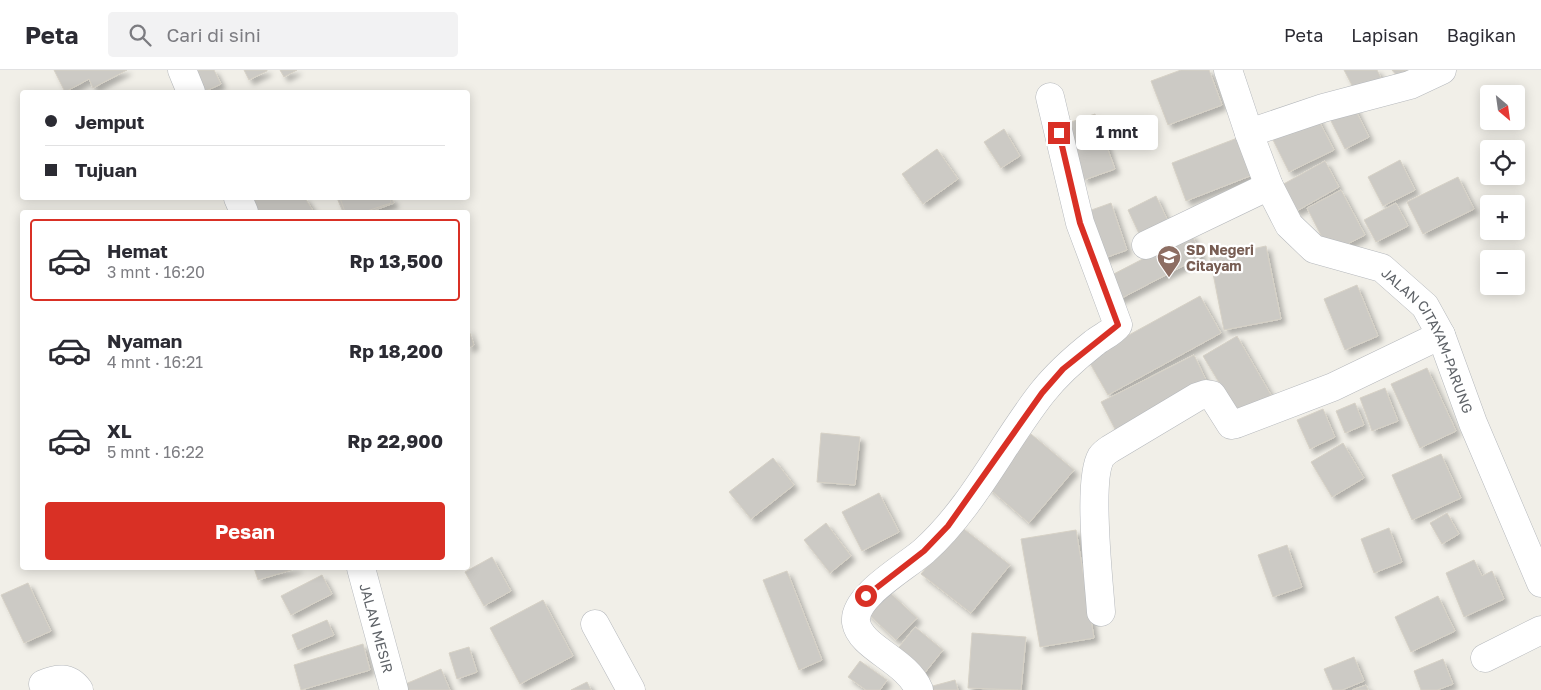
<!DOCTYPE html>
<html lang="id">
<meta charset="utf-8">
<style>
body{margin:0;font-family:"Golos Text",sans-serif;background:#f2f2f3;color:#2b2b33;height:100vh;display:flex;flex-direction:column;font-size:19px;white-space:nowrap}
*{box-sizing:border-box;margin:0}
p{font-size:16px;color:#7c7c81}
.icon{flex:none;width:28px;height:28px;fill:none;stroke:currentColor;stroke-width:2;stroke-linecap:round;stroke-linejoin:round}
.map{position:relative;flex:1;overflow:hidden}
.details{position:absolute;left:20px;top:140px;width:450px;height:360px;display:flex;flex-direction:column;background:#fff;border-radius:5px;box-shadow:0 2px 12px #0003}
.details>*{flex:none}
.banner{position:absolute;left:20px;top:20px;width:450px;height:110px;border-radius:5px;box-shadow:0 2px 12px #0003;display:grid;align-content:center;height:110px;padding:0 25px;background:#fff}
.needle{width:32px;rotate:151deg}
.controls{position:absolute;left:1480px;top:15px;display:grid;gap:10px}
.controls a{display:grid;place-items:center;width:45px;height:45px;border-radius:5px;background:#fff;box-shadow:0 2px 12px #0003;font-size:25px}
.end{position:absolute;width:22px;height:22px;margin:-11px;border:6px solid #d93025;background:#fff;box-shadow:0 0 0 2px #fff}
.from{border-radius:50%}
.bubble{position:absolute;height:35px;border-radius:5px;background:#fff;box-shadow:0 2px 12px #0003;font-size:16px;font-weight:700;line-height:35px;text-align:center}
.banner b{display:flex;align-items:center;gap:18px;height:48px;font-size:19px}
.banner b+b{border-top:1px solid #e1e1e2}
.banner i{width:12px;height:12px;background:#2b2b33}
ul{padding:9px 0 0;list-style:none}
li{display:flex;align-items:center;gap:15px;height:82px;margin:0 10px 8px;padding:0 15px;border:2px solid transparent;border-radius:5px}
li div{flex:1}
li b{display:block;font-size:19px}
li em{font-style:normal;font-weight:700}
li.current{border-color:#d93025}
li>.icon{width:45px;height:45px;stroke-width:1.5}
.cta{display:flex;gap:10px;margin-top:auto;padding:10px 25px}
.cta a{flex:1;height:58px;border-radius:5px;background:#d93025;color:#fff;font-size:20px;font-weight:700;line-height:58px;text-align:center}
header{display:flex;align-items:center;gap:30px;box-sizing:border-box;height:70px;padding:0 25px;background:#fff;border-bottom:1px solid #e1e1e2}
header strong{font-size:24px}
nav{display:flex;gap:28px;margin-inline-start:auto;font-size:18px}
.search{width:350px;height:45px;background:#f2f2f3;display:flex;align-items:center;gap:12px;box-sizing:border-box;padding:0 18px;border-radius:5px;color:#7c7c81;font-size:19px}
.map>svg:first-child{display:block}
.building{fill:#cccac5;stroke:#d6d1c6;filter:url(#shadow)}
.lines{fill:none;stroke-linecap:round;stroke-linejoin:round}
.minor-casing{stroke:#b5b8bc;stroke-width:29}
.minor{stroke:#fff;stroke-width:28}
.route{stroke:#d93025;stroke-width:6}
.labels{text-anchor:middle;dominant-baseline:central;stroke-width:4.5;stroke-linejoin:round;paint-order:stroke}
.education-label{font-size:14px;font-weight:bold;fill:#785e54;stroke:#fff;text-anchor:start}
.street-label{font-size:14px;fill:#5f6368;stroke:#fff}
</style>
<header>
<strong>Peta</strong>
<div class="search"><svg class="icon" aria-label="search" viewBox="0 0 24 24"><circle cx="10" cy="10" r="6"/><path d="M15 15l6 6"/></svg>Cari di sini</div>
<nav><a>Peta</a><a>Lapisan</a><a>Bagikan</a></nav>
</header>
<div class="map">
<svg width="1541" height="620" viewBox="0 0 1541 620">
<defs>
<filter id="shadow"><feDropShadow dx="4.5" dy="4.5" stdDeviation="2.5" flood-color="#0004"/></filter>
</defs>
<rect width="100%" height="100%" fill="#f1efe8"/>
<g class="building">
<path d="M54,0H127L93,18L89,9L65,22Z"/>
<path d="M199,0H214L221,14L204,22L188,6Z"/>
<path d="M244,0H267V1L249,10Z"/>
<path d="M280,0H297L284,7Z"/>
<path d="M1181,0H1209L1222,35L1168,55L1151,11Z"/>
<path d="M1344,0H1377L1383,12L1357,25Z"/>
<path d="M1392,0H1416L1402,12Z"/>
<path d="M1353,35L1369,67L1345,79L1329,47Z"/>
<path d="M1095,44L1115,99L1084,110L1065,54Z"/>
<path d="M1316,45L1334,80L1289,102L1272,68Z"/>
<path d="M1004,59L1020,86L1001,98L984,72Z"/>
<path d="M1240,67L1255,104L1186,131L1172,93Z"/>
<path d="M937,79L958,109L923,134L902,104Z"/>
<path d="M1400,90L1415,120L1383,136L1368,107Z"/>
<path d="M1325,91L1339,117L1295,142L1280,116Z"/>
<path d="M1458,107L1474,139L1423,164L1407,132Z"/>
<path d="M1341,120L1365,165L1330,183L1307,138Z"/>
<path d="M1156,126L1170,155L1141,168L1128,140Z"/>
<path d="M258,128H305L314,142H248L244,135Z"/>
<path d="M337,128H391L394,133L370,142H343Z"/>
<path d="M340,128H390L391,133L364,142H345Z"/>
<path d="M1111,133L1127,180L1102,189L1086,142Z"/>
<path d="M1396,133L1408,156L1376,172L1364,150Z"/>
<path d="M1191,164L1202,186L1118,230L1106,208Z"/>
<path d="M1266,176L1281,249L1224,260L1210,188Z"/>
<path d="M1357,215L1378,266L1345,280L1324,229Z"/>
<path d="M1200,226L1221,263L1108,325L1087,288Z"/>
<path d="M468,258L474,275L468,278Z"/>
<path d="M1237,266L1271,325L1238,344L1203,286Z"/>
<path d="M1194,285L1210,318L1118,365L1101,332Z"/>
<path d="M1427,298L1456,361L1420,378L1391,314Z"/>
<path d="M1385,318L1398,351L1372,361L1360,328Z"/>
<path d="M1355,333L1364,355L1345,363L1336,341Z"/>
<path d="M1323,339L1335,367L1310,379L1297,350Z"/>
<path d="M821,363L860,367L855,415L817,412Z"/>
<path d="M1031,364L1074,400L1029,453L986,416Z"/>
<path d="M1343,373L1364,408L1332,427L1311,392Z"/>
<path d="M1441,384L1461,428L1412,450L1392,405Z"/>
<path d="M773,388L794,415L751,449L729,422Z"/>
<path d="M879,423L899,462L862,481L842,442Z"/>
<path d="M1447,443L1459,464L1442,474L1430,453Z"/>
<path d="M826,453L851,486L830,503L804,470Z"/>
<path d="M960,456L1010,495L971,543L921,504Z"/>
<path d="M1389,458L1402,492L1374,503L1361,469Z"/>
<path d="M1076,460L1094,568L1040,577L1021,469Z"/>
<path d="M1287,475L1302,517L1273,527L1258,485Z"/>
<path d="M492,487L511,521L484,536L465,502Z"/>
<path d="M1474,490L1482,506L1492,501L1504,529L1464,547L1446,503Z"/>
<path d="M254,498H298L258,510Z"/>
<path d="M787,501L822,590L799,600L763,510Z"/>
<path d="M322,505L332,524L291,545L281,526Z"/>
<path d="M28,513L51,561L24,573L1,525Z"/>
<path d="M886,519L917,548L896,570L865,541Z"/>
<path d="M1438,526L1455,561L1411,582L1395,547Z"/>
<path d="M543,530L573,586L520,614L490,558Z"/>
<path d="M327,550L334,565L298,580L292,565Z"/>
<path d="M915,557L943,580L923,605L895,582Z"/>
<path d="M972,563L1026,567L1021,620L968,618Z"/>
<path d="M363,574L370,600L301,620L294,595Z"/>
<path d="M469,577L477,602L457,609L449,583Z"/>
<path d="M1354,587L1364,611L1342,620H1333L1324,599Z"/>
<path d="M1443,589L1453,614L1437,620H1421L1414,601Z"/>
<path d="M860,591L887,610L880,620H866L848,607Z"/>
<path d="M441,599L450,620H405L403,615Z"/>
<path d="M955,610L958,620H930L929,617Z"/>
<path d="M587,612L591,620H571Z"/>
<path d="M1366,615L1368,620H1352Z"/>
</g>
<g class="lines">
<g class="minor-casing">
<g id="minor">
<path d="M182,0L191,22"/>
<path id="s1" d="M1228,0L1249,63L1269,116L1289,155L1314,179L1382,198L1425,236L1441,265L1473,353L1541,513"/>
<path d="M1249,63L1323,38L1410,15L1442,0"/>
<path d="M238,128L244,142"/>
<path d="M1146,175L1269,116"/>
<path id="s2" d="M361,498L394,620"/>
<path d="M1101,542C1099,511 1087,411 1101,387C1103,384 1107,381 1110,379L1197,327L1206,324L1212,325L1231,355L1236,354L1333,317L1441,265"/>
<path d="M595,554L631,620"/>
<path d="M1485,588L1541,560"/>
<path d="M43,614C57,608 69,606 79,620"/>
<path d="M919,620C907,590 860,578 856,552C853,526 906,497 924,481C973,437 1002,374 1042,323C1057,304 1075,288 1094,273C1101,267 1112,263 1118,255L1080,153L1050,27"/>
</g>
</g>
<use href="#minor" class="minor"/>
</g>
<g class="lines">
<path class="route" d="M866,526L924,481L948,456L1042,323L1063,299L1118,255L1080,153L1059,63"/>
</g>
<defs>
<g id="school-pin" transform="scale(1.25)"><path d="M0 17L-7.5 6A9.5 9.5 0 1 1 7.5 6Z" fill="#8d6e63" stroke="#fff"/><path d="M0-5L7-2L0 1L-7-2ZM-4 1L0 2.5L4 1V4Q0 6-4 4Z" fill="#fff"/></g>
</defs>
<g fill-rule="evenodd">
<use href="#school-pin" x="1169" y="187"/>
</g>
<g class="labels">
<g class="education-label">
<text x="1186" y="179">SD Negeri<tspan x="1186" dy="16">Citayam</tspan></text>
</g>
<g class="street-label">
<text stroke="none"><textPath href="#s1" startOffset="360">JALAN CITAYAM-PARUNG</textPath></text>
<text stroke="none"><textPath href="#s2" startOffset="62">JALAN MESIR</textPath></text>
</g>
</g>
</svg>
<div class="controls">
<a><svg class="needle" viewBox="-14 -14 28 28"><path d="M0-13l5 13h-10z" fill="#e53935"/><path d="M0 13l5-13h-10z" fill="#7c7c81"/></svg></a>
<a><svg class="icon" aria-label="locate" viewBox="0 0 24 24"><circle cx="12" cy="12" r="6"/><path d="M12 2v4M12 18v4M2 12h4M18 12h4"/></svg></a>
<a>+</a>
<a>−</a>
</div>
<i class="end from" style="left:866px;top:526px"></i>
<i class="end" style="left:1059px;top:63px"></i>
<div class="bubble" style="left:1076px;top:45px;width:82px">1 mnt</div>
<div class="banner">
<b><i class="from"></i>Jemput</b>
<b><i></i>Tujuan</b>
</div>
<section class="details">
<ul>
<li class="current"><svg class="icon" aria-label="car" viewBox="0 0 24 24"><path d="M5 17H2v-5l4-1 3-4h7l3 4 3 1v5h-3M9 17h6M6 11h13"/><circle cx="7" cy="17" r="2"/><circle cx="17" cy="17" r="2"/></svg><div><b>Hemat</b><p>3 mnt · 16:20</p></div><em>Rp 13,500</em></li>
<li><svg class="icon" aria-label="car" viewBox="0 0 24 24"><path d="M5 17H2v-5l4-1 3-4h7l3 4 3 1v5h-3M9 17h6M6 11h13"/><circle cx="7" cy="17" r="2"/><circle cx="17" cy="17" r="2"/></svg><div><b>Nyaman</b><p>4 mnt · 16:21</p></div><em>Rp 18,200</em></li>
<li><svg class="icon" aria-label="car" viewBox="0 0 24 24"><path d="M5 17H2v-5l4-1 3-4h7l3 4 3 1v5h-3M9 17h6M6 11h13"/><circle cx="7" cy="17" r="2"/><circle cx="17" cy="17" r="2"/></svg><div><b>XL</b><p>5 mnt · 16:22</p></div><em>Rp 22,900</em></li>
</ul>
<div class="cta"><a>Pesan</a></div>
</section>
</div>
